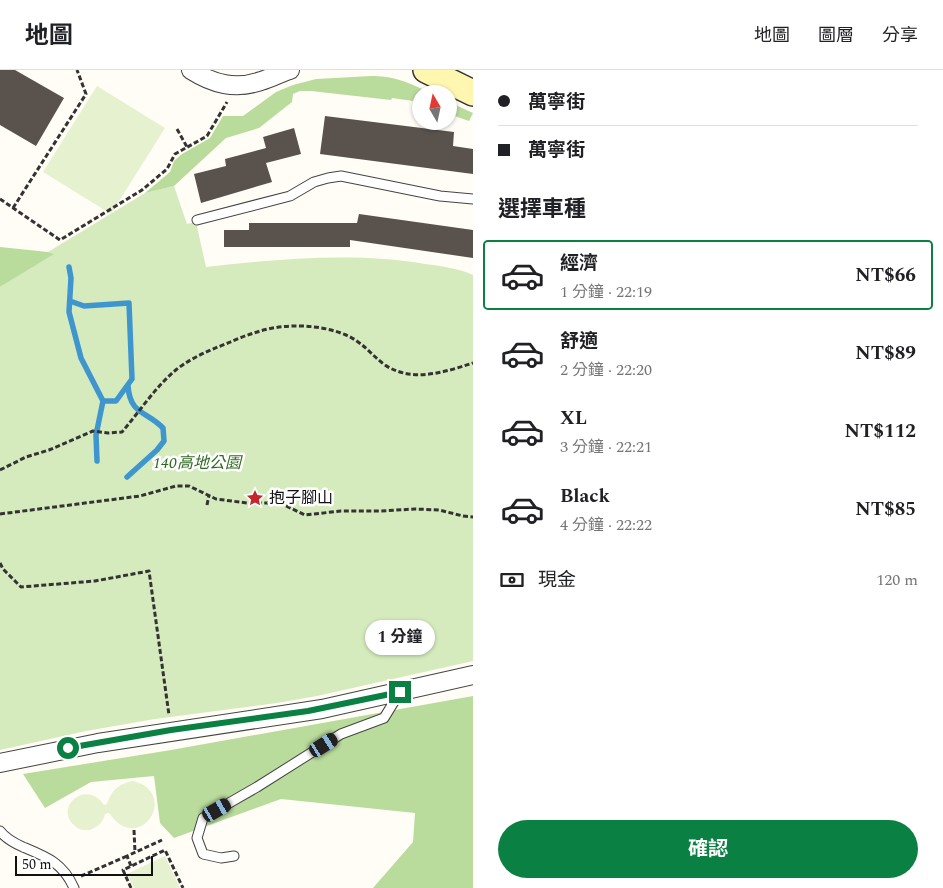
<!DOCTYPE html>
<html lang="zh-TW">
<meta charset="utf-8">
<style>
body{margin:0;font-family:Spectral,"Noto Sans TC",serif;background:#f6f6f6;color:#202124;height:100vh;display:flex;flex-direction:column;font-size:19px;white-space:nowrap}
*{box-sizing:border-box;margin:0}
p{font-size:16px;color:#757577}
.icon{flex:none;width:28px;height:28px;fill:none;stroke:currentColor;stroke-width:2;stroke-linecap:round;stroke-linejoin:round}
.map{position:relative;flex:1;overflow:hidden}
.drawer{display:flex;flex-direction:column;background:#fff;width:470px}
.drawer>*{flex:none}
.top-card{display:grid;align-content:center;height:110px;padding:0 25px;background:#fff}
.needle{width:32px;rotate:351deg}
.tools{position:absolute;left:412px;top:15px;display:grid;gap:10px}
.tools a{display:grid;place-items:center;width:45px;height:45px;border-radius:50%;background:#fff;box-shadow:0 1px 4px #0004;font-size:25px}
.scale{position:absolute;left:15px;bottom:12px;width:138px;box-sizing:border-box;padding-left:5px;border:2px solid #111;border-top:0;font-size:14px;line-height:18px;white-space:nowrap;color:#111;-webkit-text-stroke:4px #fff;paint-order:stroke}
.end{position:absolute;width:22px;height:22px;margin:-11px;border:6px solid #0b8043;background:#fff;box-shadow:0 0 0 2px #fff}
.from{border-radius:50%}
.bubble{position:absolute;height:35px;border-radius:18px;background:#fff;box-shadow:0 1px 4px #0004;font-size:16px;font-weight:700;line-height:35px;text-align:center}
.car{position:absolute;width:15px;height:30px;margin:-15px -8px;border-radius:6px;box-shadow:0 0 4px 1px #0007;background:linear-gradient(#222 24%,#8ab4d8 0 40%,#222 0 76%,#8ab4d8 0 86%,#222 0)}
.top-card b{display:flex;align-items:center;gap:18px;height:48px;font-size:19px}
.top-card b+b{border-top:1px solid #e0e0e0}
.top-card i{width:12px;height:12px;background:#202124}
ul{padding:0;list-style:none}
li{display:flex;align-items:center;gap:15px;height:70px;margin:0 10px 8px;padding:0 15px;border:2px solid transparent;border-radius:5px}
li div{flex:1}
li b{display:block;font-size:19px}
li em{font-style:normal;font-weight:700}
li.selected{border-color:#0b8043}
li>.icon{width:45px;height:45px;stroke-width:1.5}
h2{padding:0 25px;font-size:22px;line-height:60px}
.pay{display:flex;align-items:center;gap:12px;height:55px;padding:0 25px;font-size:19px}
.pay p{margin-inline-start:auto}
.cta{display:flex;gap:10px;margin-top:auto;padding:10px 25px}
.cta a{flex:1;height:58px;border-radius:30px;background:#0b8043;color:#fff;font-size:20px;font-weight:700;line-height:58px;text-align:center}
header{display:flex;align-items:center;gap:30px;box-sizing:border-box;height:70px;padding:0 25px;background:#fff;border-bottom:1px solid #e0e0e0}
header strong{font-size:24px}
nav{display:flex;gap:28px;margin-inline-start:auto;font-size:18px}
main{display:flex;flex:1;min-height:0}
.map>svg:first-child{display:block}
.green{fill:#d5ebbd}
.forest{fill:#b9dc9c}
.pitch{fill:#e6f2cf}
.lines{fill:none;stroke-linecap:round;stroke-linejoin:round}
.stream{stroke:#3f96cf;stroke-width:5.5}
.building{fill:#5a524d}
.service-casing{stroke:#444;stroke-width:11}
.minor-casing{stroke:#444;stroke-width:20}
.secondary-casing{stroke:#333;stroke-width:28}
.path{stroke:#333;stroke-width:3;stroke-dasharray:5 2.5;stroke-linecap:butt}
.service{stroke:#fff;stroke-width:9}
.minor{stroke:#fff;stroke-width:18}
.secondary{stroke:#fff6b0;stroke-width:25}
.route{stroke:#0b8043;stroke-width:6}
.labels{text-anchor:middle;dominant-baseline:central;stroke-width:5;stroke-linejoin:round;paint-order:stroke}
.park-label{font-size:16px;font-style:italic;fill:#2f6b1f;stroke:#fff}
.poi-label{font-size:16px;fill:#111;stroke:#fff;text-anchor:start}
</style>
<header>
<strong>地圖</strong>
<nav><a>地圖</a><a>圖層</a><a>分享</a></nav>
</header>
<main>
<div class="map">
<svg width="473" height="818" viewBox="0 0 473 818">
<rect width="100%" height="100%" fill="#fffdf5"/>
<path class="green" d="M174,116L187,154L196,152L206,197C277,189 355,182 425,194C441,196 457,198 473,205V591L317,626L277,633L155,649L86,661L0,680V217L53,184L48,182L145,123Z"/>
<g class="forest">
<path d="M371,6C393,5 413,14 432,24H421V34L413,31L392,28L391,30L311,21H300L293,24L292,32L259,58L226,68L174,116L145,123L170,102L174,91L182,84L210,68L223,46H243L276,22L293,15L316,9Z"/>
<path d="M449,32L473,43L469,51L449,44Z"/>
<path d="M0,177L48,182L54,184L0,217Z"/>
<path d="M473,626V818H373L413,772L415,743L281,729L174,768L160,753L154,706L91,712L45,738L23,704L171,680Z"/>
</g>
<g class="pitch">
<path d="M97,16L165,58L111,144L43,102Z"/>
<path d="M133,711C181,723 139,787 109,743L105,744C103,752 98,757 90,760C85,761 79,760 75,756C53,738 86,708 104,735L107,734C112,720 118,714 133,711Z"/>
<path d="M165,786L180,818H134L127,804Z"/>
</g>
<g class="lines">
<g class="stream">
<path d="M69,197L71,208L69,242L81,288L103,331H116L132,309L129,233L84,236L70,231"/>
<path d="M97,391L96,365L103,331"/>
<path d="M127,407L157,380L164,371L163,358C147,341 130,345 128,316"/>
</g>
</g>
<g class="building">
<path d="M0,0H15L64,28L36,76L0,55Z"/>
<path d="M325,46L454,62L453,76L473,79V104L320,84Z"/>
<path d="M294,58L301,84L266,93L272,112L201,133L194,104L226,96L225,89L266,78L263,67Z"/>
<path d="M359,144L473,160V188L350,170V177H224V160H249V153H357Z"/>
</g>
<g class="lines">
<g class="service-casing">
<g id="service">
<path d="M197,150L290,126L314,112L328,108L341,106L440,126L473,129"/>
<path d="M0,761C6,769 14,773 23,777C47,787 63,793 74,818"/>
<path d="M234,786L221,788L203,784L197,768L203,748L257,717L341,664L384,648L400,622"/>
</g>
</g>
<g class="minor-casing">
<g id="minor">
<path d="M191,0C213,14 235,20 261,11C271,8 280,3 290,0"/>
<path d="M0,693L98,673L322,639L473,605"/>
</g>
</g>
<g class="secondary-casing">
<path id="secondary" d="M426,0L473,23"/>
</g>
<g class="path">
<path d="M177,59L187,77"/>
<path d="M0,129L60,170L142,120L167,99L175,84L207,66L227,32"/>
<path d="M13,138L86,24L77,0"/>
<path d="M0,400L26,387L49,380L93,361L108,363L122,362C140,341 156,316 177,299C193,287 210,280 228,273C237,269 247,265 257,262C284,253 320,254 346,265C364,273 371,285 385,295C412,313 445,302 473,293"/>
<path d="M207,435L209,425"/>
<path d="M0,444L140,426L176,416H189L216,429L247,433H280L305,445L341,441H380L415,439L439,440L463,446L473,447"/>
<path d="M0,493L3,499L21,517L95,511L149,501L169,645"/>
<path d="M134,760L135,782"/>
<path d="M131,796L127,786L162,770"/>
<path d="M81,806L127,786"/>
<path d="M131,818L123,800L165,780L183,818"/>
</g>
<use href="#service" class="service"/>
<use href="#minor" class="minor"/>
<use href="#secondary" class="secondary"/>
</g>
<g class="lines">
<path class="route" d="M68,678L171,660L308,641L400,622"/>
</g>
<defs>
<g id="sight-bare" transform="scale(1.35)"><path d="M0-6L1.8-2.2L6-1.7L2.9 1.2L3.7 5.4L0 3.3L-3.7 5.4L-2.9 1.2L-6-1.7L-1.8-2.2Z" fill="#c4262e" stroke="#fff" stroke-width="2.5" paint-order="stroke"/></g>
</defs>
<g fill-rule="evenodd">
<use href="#sight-bare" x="255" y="428"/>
</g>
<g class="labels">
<g class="park-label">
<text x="197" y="393">140高地公園</text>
</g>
<g class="poi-label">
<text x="269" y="428">抱子腳山</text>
</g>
</g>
</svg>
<div class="tools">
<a><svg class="needle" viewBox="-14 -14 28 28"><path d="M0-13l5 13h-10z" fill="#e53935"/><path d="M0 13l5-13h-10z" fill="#757577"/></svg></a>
</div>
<div class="scale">50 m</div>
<i class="end from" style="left:68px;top:678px"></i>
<i class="end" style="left:400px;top:622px"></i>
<div class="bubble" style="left:365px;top:550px;width:70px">1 分鐘</div>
<i class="car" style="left:324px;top:675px;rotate:58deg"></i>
<i class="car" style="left:217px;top:740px;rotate:60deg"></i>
</div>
<section class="drawer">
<div class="top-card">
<b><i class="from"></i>萬寧街</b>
<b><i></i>萬寧街</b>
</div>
<h2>選擇車種</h2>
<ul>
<li class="selected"><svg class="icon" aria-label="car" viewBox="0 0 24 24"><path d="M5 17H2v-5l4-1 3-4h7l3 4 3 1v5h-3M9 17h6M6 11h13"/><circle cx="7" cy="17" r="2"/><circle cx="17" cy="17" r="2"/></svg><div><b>經濟</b><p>1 分鐘 · 22:19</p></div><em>NT$66</em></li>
<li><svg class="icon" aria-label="car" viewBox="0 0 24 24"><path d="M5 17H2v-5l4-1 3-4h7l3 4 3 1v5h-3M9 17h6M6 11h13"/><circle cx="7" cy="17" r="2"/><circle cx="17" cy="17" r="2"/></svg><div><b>舒適</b><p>2 分鐘 · 22:20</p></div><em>NT$89</em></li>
<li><svg class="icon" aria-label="car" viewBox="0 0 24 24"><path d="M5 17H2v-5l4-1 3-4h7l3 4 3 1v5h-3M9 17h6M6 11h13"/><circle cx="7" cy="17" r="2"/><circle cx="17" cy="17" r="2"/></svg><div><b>XL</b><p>3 分鐘 · 22:21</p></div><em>NT$112</em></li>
<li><svg class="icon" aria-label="car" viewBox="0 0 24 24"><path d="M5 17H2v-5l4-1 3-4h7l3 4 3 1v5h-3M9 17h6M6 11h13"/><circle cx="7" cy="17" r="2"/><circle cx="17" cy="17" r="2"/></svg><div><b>Black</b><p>4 分鐘 · 22:22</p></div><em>NT$85</em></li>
</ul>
<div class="pay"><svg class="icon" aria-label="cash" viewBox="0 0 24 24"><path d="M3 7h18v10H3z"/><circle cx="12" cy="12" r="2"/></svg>現金<p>120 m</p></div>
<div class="cta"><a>確認</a></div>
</section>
</main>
